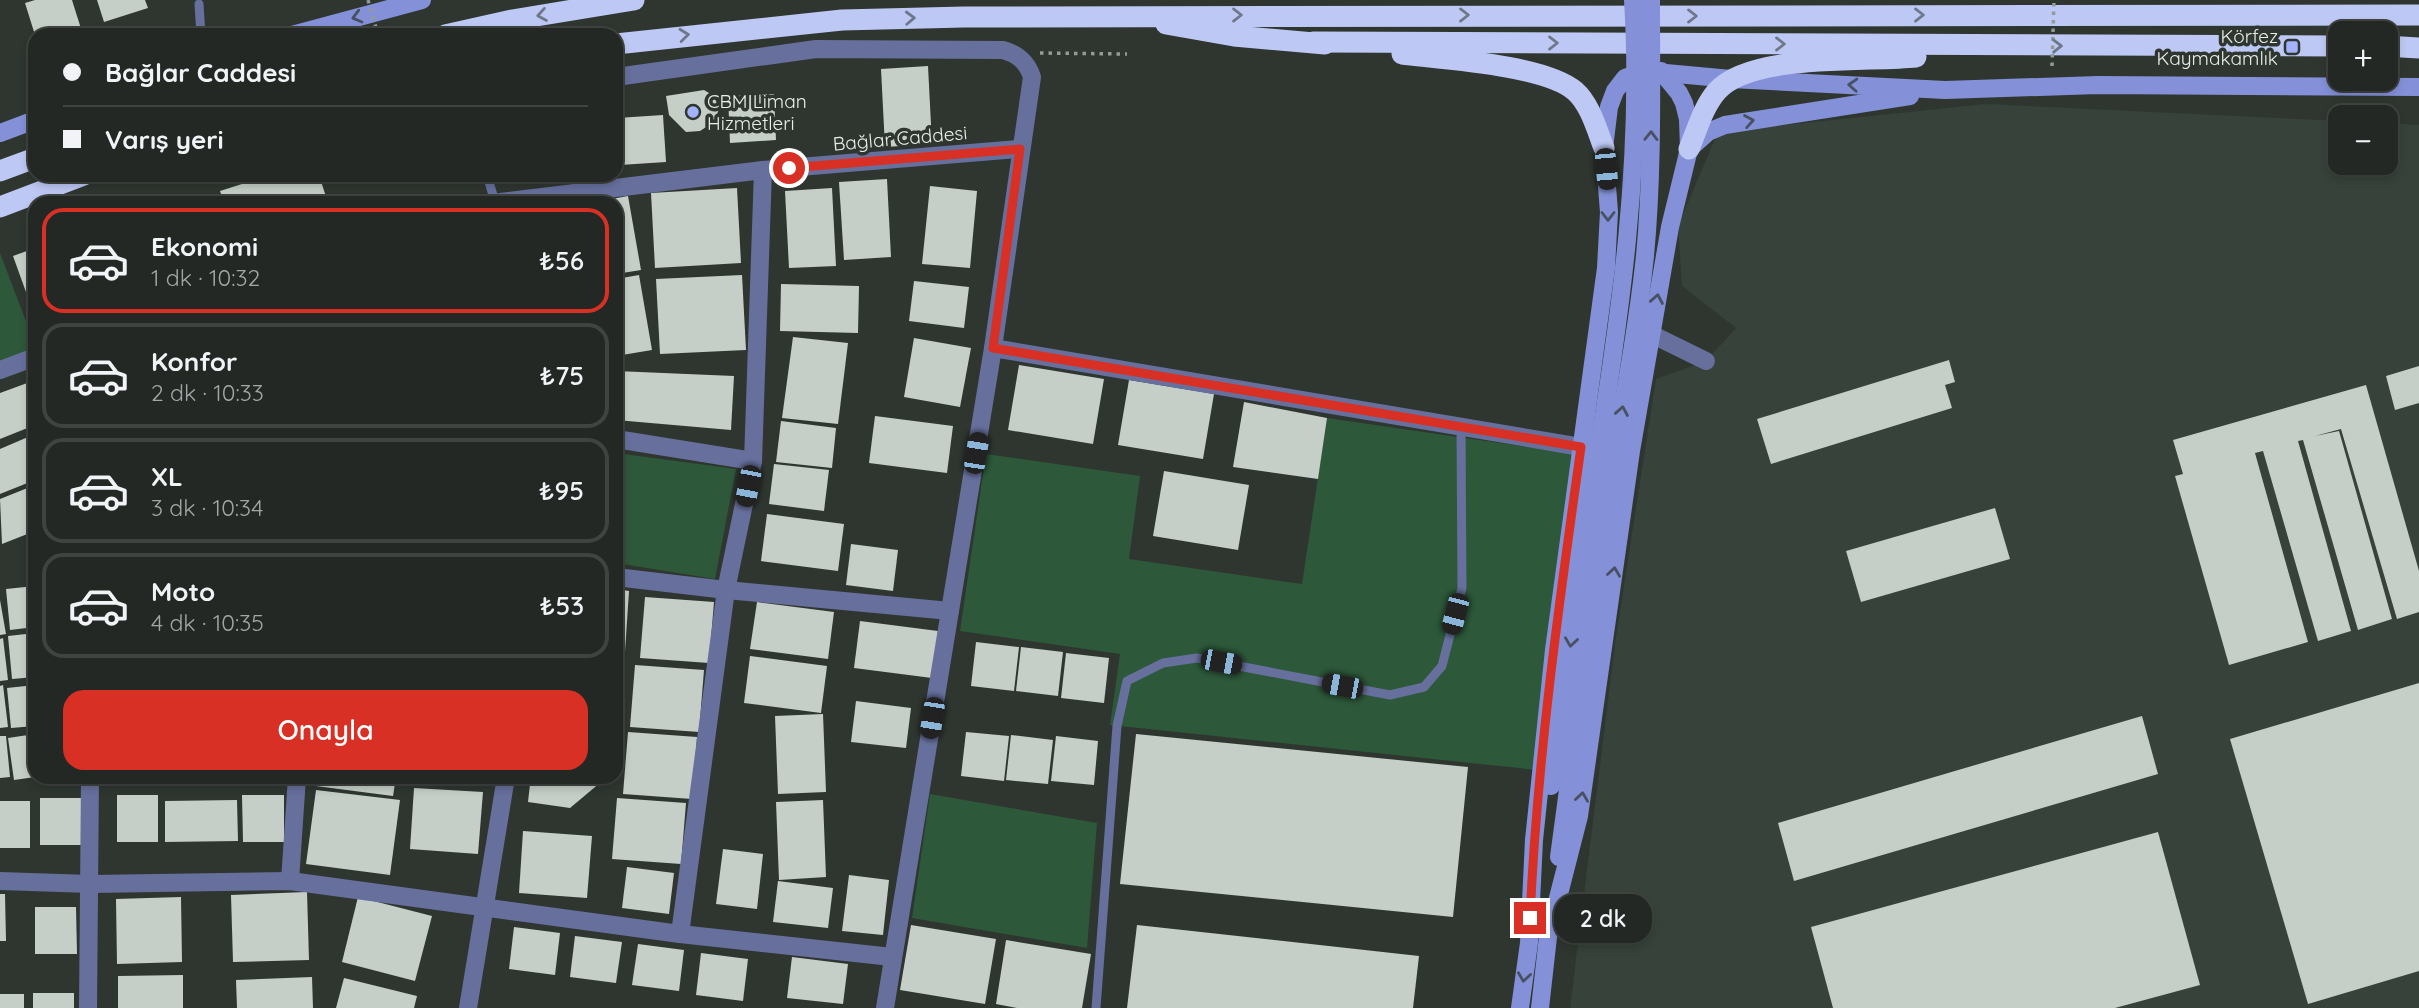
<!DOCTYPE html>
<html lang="tr">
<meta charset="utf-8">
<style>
body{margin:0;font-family:Quicksand,sans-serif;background:#2b302c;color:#f1f3f6;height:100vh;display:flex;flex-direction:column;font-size:26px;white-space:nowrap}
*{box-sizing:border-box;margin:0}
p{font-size:23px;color:#a3a6a6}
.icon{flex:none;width:38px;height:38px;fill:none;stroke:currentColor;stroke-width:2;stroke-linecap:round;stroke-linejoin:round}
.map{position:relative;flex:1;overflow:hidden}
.drawer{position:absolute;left:28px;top:196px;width:595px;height:588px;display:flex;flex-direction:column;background:#232824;border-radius:21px;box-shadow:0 4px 10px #0003,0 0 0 2px #404441}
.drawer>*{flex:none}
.top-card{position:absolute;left:28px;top:28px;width:595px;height:154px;border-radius:21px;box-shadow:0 4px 10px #0003,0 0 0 2px #404441;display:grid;align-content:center;height:154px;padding:0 35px;background:#232824}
.controls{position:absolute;left:2328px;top:21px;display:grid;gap:14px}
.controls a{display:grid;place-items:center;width:70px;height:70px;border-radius:14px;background:#232824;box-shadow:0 4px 10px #0003,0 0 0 2px #404441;font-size:35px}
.end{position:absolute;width:32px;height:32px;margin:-16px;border:9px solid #d93025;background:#fff;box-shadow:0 0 0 4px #fff}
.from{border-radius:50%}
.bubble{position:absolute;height:49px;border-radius:21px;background:#232824;box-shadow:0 4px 10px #0003,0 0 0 2px #404441;font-size:23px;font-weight:600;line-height:49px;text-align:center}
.car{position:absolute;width:21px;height:42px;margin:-21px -10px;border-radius:9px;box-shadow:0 0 5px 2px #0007;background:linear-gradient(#222 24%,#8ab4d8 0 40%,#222 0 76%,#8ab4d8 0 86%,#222 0)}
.top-card b{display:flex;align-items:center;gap:24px;height:66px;font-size:26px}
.top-card b+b{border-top:2px solid #404441}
.top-card i{width:18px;height:18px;background:#f1f3f6}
ul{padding:12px 0 0;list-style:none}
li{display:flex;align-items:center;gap:21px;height:105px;margin:0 14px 10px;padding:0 21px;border:4px solid #404441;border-radius:21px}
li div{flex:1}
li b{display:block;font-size:26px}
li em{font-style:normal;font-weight:600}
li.selected{border-color:#d93025}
li>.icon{width:63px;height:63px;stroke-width:1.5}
.button{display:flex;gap:14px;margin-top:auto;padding:14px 35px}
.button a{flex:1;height:80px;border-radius:21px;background:#d93025;color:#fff;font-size:28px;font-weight:600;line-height:80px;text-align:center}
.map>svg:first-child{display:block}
.built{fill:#36423a}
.green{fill:#2d583a}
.building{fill:#c5cec7}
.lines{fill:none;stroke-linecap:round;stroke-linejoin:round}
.path{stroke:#949a95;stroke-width:3.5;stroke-dasharray:3.5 5;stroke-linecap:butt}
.lane{stroke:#67709d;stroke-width:9}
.street{stroke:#67709d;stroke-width:18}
.secondary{stroke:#8491d8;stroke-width:18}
.highway{stroke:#bec8f4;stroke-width:21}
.path-bridge{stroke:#949a95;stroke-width:3.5;stroke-dasharray:3.5 5;stroke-linecap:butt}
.secondary-bridge{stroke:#8491d8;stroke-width:18}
.oneway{stroke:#6f7888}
.oneway2{stroke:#485162}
.route{stroke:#d93025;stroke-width:9}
.poi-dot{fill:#a3b2fd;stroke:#2f3630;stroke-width:2.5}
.labels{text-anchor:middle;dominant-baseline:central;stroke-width:7;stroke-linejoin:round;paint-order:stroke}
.poi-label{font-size:19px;fill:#e9eeea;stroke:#2f3630;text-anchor:end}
.street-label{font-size:19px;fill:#e9eeea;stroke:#2f3630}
</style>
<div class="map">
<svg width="2419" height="1008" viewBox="0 0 2419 1008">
<rect width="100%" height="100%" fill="#2f3630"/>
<path class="built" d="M1985,104L2340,121V163H2385V123L2419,125V1008H1570L1615,644L1656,379L1706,361L1736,328L1682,286L1678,226L1718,132Z"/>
<g class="green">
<path d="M0,253L35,345V357L0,370Z"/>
<path d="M1327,418L1583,455L1537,770L1110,725L1120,654L960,631L986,454L1140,476L1129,559L1302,584Z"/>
<path d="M616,453L736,469L715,579L616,563Z"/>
<path d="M930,794L1097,823L1087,948L912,918Z"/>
</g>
<g class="building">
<path d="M35,0H72L83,35H35L25,3Z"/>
<path d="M97,0H145L148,8L104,22Z"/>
<path d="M928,66L932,144L885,147L881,69Z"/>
<path d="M704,90L714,96L719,109L714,122L700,131L686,132L669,115L666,96Z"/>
<path d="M774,94L776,140L730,143L728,96Z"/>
<path d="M663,115L666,162L620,165L617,118Z"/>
<path d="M270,175H319L328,203H224L220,191Z"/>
<path d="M887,179L891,257L844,260L839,182Z"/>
<path d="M930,186L977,191L970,268L922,264Z"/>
<path d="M737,188L741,263L655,268L651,193Z"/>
<path d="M832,188L836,266L789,268L785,191Z"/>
<path d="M628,196L641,270L616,274V203L595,202Z"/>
<path d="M35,248V317L13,256Z"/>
<path d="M639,275L652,350L616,356V279Z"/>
<path d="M742,275L746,350L660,354L656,279Z"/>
<path d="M914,281L969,287L964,328L909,321Z"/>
<path d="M781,284L859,286L858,333L780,331Z"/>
<path d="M793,337L848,343L838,424L782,418Z"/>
<path d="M914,338L971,348L960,407L904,397Z"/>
<path d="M1949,360L1955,382L1945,385L1952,408L1771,464L1757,419Z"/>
<path d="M1019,365L1104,379L1093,444L1008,430Z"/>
<path d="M2419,366V403L2395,410L2386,376Z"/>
<path d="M616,371L734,376L731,430L616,420Z"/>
<path d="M1129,380L1214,394L1203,459L1118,445Z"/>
<path d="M30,382L35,395V425L0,439V393Z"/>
<path d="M2366,385L2419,571V612L2397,619L2341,429L2315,436L2339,431L2392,619L2358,630L2303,440L2298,441L2351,631L2318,641L2263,451L2255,453L2308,642L2229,665L2175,476L2183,474L2173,440Z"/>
<path d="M1244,402L1327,418L1318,479L1233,467Z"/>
<path d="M875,416L953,426L947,473L869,463Z"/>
<path d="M781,421L836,428L832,468L776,462Z"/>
<path d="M35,434V480L0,494V449Z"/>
<path d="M774,464L829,470L824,511L769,504Z"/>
<path d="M1164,471L1249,485L1238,550L1153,536Z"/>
<path d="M35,485V531L2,544L0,499Z"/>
<path d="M1995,508L2010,559L1861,602L1846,551Z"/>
<path d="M767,514L844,524L838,571L761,561Z"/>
<path d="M851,544L898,550L893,591L846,585Z"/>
<path d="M35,586V627L10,630L6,589Z"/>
<path d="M616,589L629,591L625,652L616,651Z"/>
<path d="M645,597L714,602L709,663L640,658Z"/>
<path d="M0,600L6,634L0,635Z"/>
<path d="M757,602L834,612L828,659L750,649Z"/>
<path d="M860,621L938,631L932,678L854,668Z"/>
<path d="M35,633V677L12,679L8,636Z"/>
<path d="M3,638L8,680L0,681V639Z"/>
<path d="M976,642L1019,647L1014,691L971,686Z"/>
<path d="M1021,647L1063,652L1058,696L1016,691Z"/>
<path d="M1066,653L1109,658L1104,703L1061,698Z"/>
<path d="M750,656L827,666L821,713L744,703Z"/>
<path d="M635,665L704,670L699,732L630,727Z"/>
<path d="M2419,683V971L2308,1004L2230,739Z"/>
<path d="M3,685L8,727L0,728V686Z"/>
<path d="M35,685V726L11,728L7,688Z"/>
<path d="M856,701L911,708L906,748L851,742Z"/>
<path d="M823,714L826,792L778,794L775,716Z"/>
<path d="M2142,716L2158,774L1794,881L1778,823Z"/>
<path d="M628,732L697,737L692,799L623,794Z"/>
<path d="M966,732L1009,736L1004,781L961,776Z"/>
<path d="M35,734V777L14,780L8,738Z"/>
<path d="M1136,734L1468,767L1453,917L1120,884Z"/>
<path d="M1011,735L1053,740L1048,784L1006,780Z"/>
<path d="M0,736H6L10,777L0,778Z"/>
<path d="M1056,736L1098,741L1094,785L1051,781Z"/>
<path d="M309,777H396L393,796L308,785Z"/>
<path d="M537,777H607L570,808L528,802L530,784Z"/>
<path d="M414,788L483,792L478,854L410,849Z"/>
<path d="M316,790L400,800L390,875L306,864Z"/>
<rect x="117" y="795" width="41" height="47"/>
<path d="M242,795H284V842H243Z"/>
<rect x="40" y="798" width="42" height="47"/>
<path d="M617,798L686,803L681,864L612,859Z"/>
<path d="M237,800L238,841L165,842V801Z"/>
<path d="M823,800L826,877L779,880L776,802Z"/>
<rect x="0" y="801" width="30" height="47"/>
<path d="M523,831L592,836L587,898L519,893Z"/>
<path d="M2158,832L2200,985L2115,1008H1833L1811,927Z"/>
<path d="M723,849L763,854L757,909L716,904Z"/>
<path d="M627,867L674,873L669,914L622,908Z"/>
<path d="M849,875L889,880L883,935L842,931Z"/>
<path d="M778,881L833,888L828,928L773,922Z"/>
<path d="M307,892L309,960L233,962L231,895Z"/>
<path d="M0,894H5L6,941H0Z"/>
<path d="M181,897L182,962L117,964L116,899Z"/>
<path d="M358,897L432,916L415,981L342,962Z"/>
<path d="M35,907H76L77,954H35Z"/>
<path d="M911,925L996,939L985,1004L900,990Z"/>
<path d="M1137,925L1419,956L1413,1008H1127Z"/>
<path d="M514,927L560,933L555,975L509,969Z"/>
<path d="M575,936L622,942L616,983L570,977Z"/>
<path d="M1006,940L1091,954L1082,1008H1017L996,1004Z"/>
<path d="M638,944L684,950L679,991L632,985Z"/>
<path d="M701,953L748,959L743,1001L696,995Z"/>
<path d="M792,957L848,964L843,1004L787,998Z"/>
<path d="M183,975V1008H118V976Z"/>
<path d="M312,977L313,1008H237L236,980Z"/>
<path d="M344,978L417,996L414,1008H336Z"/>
<rect x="33" y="993" width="41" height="15"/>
<rect x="0" y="994" width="24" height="14"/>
</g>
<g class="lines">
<path class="path" d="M1040,53L1127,54"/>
<g class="lane">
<path d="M199,4L201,35"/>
<path d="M487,175L495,202"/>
<path d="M1096,1008L1117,726L1127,681L1163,663L1197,658L1390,695L1424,687L1442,666L1462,588L1461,427"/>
</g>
<g class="street">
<path d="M616,77L816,49L1003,50C1018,54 1027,62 1032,77L993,348L885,1008"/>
<path d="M493,203L763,170L1019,149"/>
<path d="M1651,334L1706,361"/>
<path d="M993,348L1581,447"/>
<path d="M0,370L35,357"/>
<path d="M616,439L753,461"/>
<path d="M616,577L726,590L950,611"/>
<path d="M0,881L90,884L290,881L680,934L892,957"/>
<path d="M290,881L297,777"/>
<path d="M680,934L726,590L753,461L763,170"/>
<path d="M88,1008L90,777"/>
<path d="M468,1008L506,777"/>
</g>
<g class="secondary">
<path d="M292,35L422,0"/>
<path d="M0,133L35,120"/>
<path d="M1689,149L1708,132L1725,125L1910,96"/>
<path d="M1551,786L1594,477"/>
<path d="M1559,857L1610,478"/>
<path d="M1520,1008L1529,943L1534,840L1554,650L1606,268L1609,212L1604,148L1609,107L1615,91L1625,78L1644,71L1731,79L1945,90L2098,85L2419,87"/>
<path d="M1540,1008L1548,937L1579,816L1631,451L1670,227L1689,149L1688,119L1684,103L1679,93L1661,71"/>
</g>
<g class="highway">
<path d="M1166,24L1234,36L1325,44"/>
<path d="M445,35L512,20L634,0"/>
<path d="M1313,42L2340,46"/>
<path d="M616,44L842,20L964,17L2419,15"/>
<path d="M2385,46L2419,48"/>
<path d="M1402,54C1444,59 1545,65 1575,91C1590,104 1597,130 1604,148"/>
<path d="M1689,149C1697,130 1703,107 1717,91C1751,53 1865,62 1916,57"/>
<path d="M0,171L35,158"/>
<path d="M0,207L84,175"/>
</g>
<g class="path-bridge">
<path d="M368,0L378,35"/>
<path d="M2052,66L2054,0"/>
</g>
<g class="secondary-bridge">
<path d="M1594,477C1620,319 1643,161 1633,0"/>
<path d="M1610,478C1623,404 1637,331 1645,256C1653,171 1651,85 1651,0"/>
</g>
</g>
<defs><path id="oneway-chevron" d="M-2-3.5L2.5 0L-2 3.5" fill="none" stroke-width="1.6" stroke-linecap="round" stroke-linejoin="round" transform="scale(1.75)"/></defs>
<g class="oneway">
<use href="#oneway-chevron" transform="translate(542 15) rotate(170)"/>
<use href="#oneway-chevron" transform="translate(1237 15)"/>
<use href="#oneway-chevron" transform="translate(1464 15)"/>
<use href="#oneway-chevron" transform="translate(1919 15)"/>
<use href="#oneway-chevron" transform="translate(1692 16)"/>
<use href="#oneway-chevron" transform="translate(910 18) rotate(-2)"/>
<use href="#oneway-chevron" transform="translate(684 35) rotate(-6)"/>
<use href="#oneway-chevron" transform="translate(1553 43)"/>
<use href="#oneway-chevron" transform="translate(1780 44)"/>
<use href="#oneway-chevron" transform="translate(2057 46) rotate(-1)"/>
</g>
<g class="oneway2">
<use href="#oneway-chevron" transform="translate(357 17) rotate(165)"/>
<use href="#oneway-chevron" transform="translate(1853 85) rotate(-177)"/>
<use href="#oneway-chevron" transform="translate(1749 121) rotate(-10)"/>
<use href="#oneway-chevron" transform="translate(1651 136) rotate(-89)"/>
<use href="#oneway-chevron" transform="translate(1608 216) rotate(90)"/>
<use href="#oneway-chevron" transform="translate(1657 299) rotate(-80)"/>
<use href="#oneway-chevron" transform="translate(1622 411) rotate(-80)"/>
<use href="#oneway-chevron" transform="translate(1614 572) rotate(-82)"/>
<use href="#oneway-chevron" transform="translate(1571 642) rotate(98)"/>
<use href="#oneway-chevron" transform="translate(1582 797) rotate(-82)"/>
<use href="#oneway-chevron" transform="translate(1524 977) rotate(98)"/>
</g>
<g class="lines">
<path class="route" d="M789,168L1020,149L993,348L1581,447C1559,603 1537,760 1530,918"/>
</g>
<g class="poi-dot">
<rect x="2285" y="40" width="14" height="14" rx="3.5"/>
<circle cx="693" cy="112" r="7"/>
</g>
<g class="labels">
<g class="poi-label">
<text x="2278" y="36">Körfez<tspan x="2278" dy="22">Kaymakamlık</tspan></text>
<text x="707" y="101" text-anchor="start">CBM Liman<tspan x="707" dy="22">Hizmetleri</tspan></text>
</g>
<g class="street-label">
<text transform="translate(900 138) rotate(-5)">Bağlar Caddesi</text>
</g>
</g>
</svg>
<div class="controls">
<a>+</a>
<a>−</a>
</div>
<i class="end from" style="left:789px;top:168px"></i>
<i class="end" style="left:1530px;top:918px"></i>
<div class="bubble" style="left:1554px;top:894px;width:98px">2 dk</div>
<i class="car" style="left:1606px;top:169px;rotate:175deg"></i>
<i class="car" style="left:976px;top:453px;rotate:9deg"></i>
<i class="car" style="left:748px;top:486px;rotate:191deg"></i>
<i class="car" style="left:1455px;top:614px;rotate:195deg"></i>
<i class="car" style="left:1221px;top:662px;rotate:101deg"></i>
<i class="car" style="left:1342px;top:686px;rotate:281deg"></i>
<i class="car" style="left:932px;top:718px;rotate:189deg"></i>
<div class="top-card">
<b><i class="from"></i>Bağlar Caddesi</b>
<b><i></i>Varış yeri</b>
</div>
<section class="drawer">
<ul>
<li class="selected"><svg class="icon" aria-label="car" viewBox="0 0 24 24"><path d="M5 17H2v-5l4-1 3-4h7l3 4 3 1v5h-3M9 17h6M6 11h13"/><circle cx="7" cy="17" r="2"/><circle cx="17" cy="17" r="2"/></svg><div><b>Ekonomi</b><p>1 dk · 10:32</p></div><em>₺56</em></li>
<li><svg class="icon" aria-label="car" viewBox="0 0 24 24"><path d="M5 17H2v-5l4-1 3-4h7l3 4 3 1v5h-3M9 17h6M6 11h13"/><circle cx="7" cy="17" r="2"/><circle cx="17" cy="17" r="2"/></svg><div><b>Konfor</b><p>2 dk · 10:33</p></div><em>₺75</em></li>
<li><svg class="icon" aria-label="car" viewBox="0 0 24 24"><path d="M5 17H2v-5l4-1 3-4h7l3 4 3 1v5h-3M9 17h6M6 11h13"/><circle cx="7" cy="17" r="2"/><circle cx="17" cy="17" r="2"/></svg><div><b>XL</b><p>3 dk · 10:34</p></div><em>₺95</em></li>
<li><svg class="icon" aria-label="car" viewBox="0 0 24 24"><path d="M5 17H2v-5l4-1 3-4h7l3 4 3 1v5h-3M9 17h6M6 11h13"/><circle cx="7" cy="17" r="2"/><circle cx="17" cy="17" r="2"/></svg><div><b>Moto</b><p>4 dk · 10:35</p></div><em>₺53</em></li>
</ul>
<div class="button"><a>Onayla</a></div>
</section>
</div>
